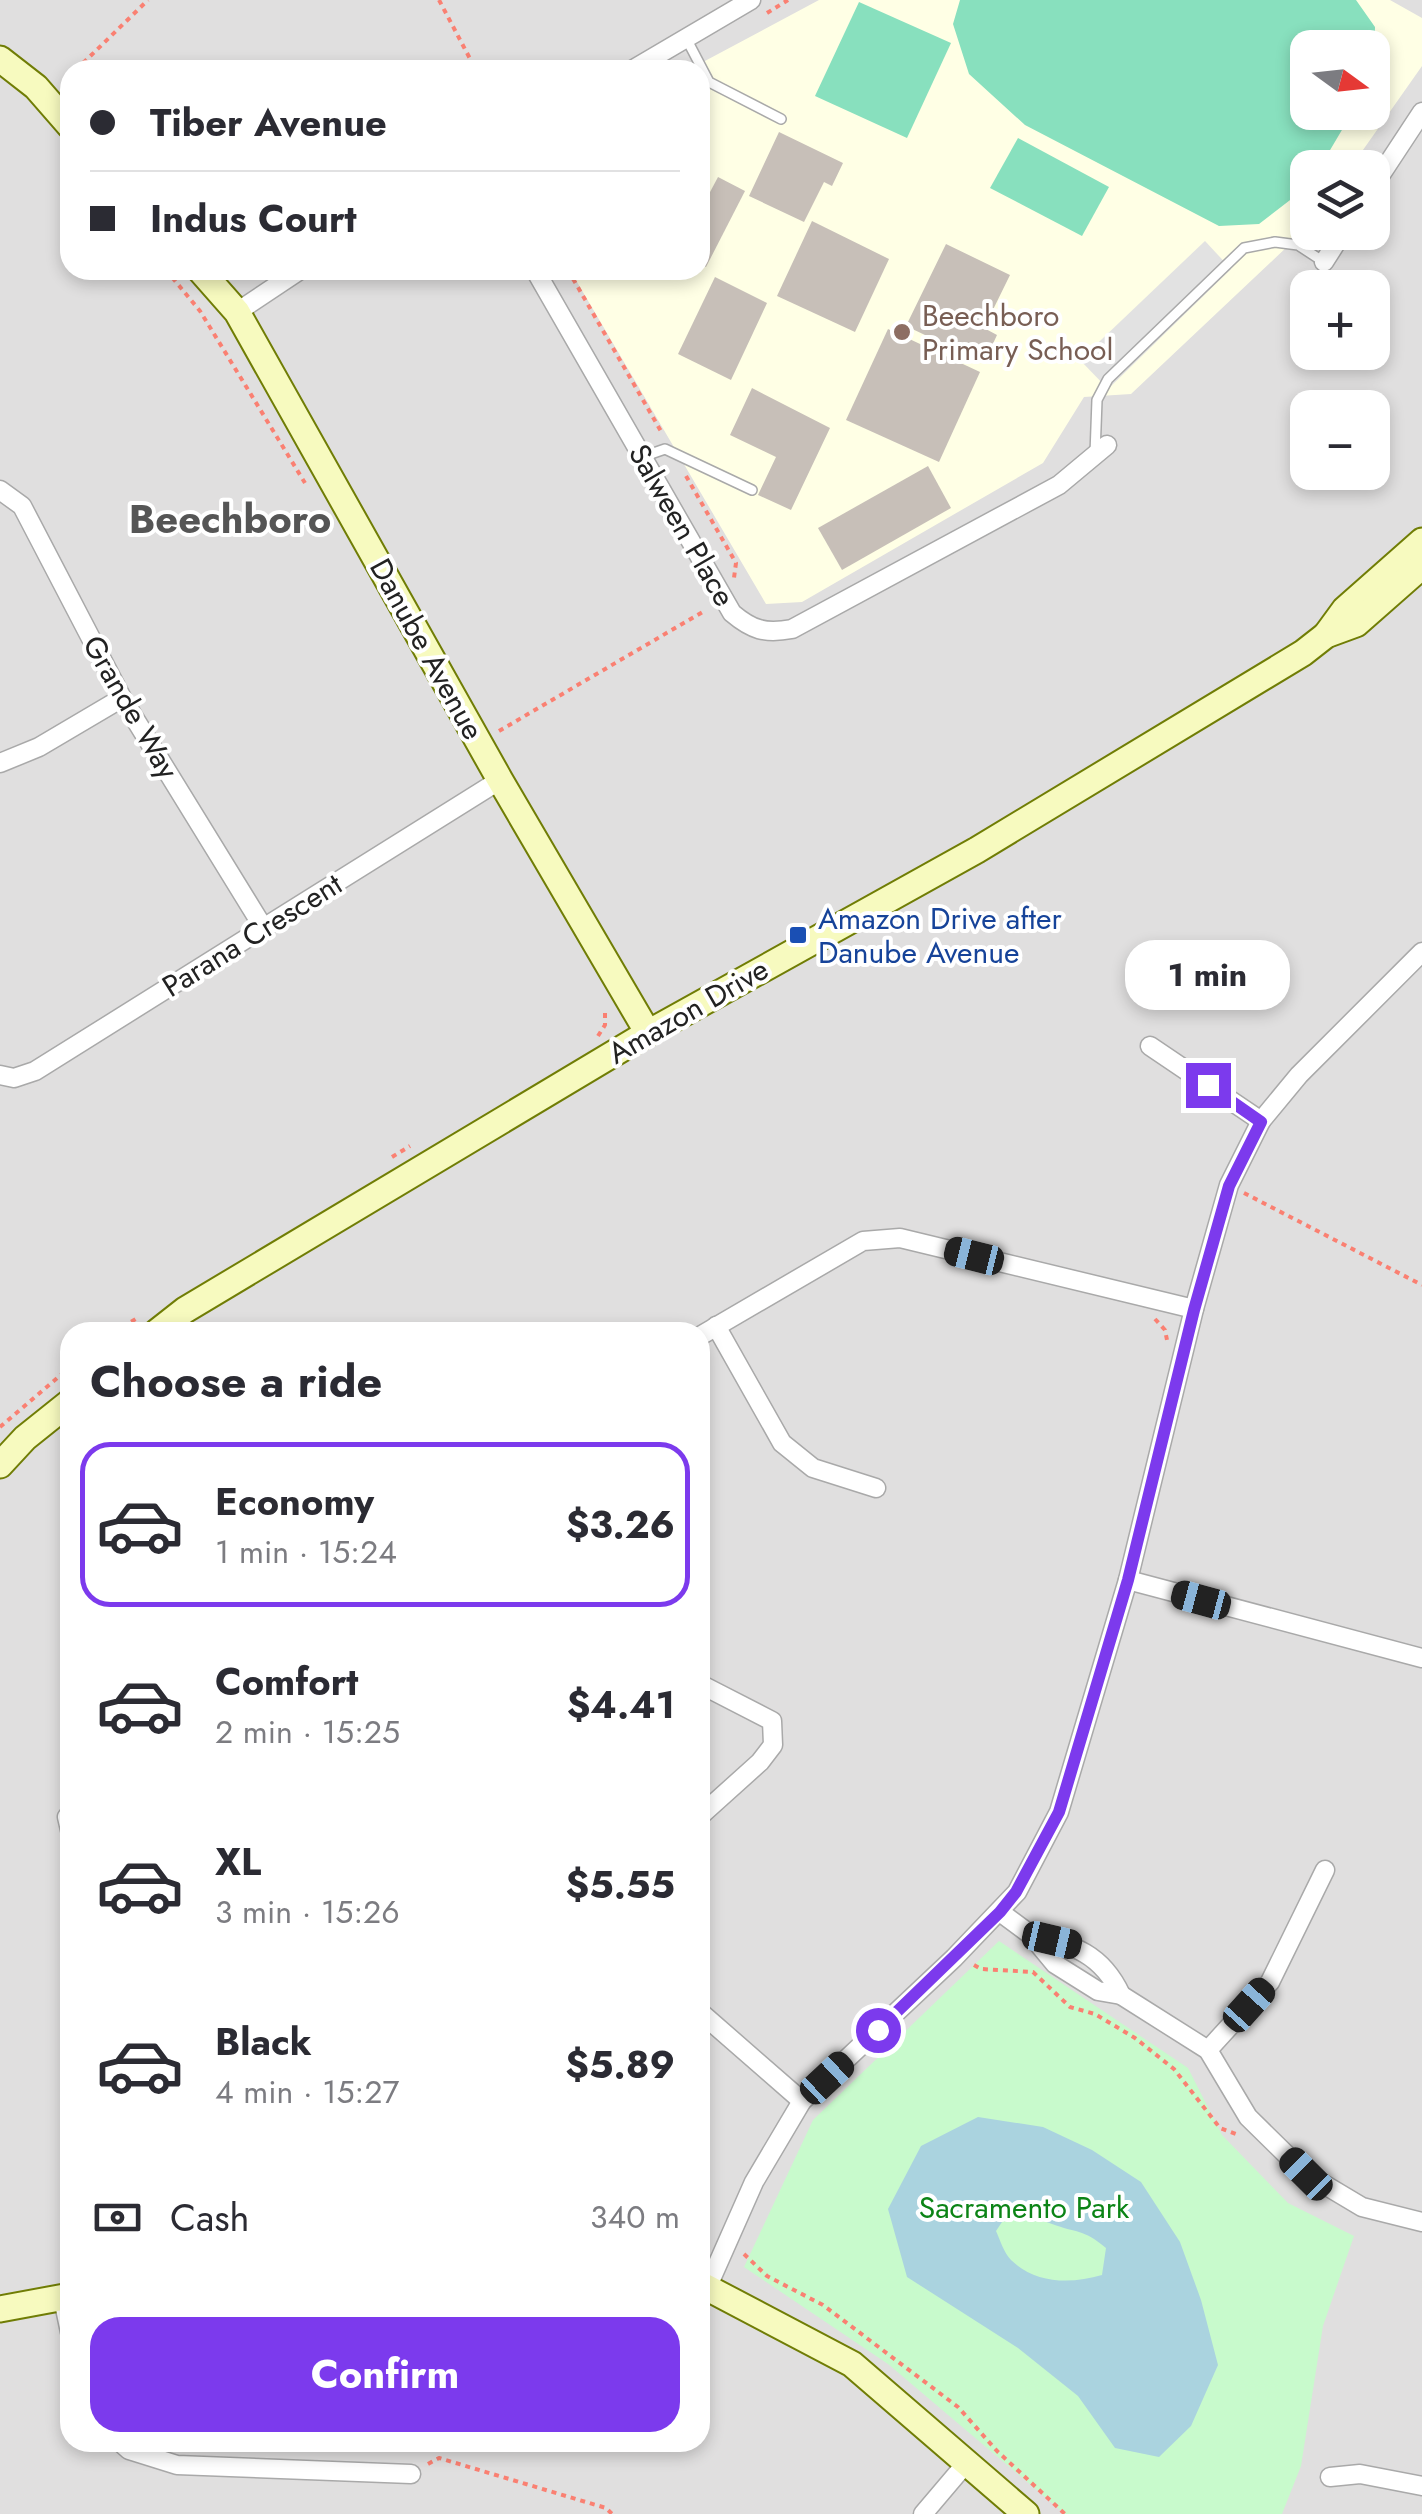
<!DOCTYPE html>
<meta charset="utf-8">
<style>
body{margin:0;font-family:Jost,sans-serif;background:#f7f7f7;color:#2b2b33;height:100vh;display:flex;flex-direction:column;font-size:38px;white-space:nowrap}
*{box-sizing:border-box;margin:0}
p{font-size:32px;color:#7c7c81}
.icon{flex:none;width:55px;height:55px;fill:none;stroke:currentColor;stroke-width:2;stroke-linecap:round;stroke-linejoin:round}
.map{position:relative;flex:1;overflow:hidden}
.drawer{position:absolute;left:60px;top:1322px;width:650px;height:1130px;display:flex;flex-direction:column;background:#fff;border-radius:30px;box-shadow:0 5px 15px #0003}
.drawer>*{flex:none}
.banner{position:absolute;left:60px;top:60px;width:650px;height:220px;border-radius:30px;box-shadow:0 5px 15px #0003;display:grid;align-content:center;height:220px;padding:0 30px;background:#fff}
.needle{width:65px;rotate:105deg}
.fabs{position:absolute;left:1290px;top:30px;display:grid;gap:20px}
.fabs a{display:grid;place-items:center;width:100px;height:100px;border-radius:20px;background:#fff;box-shadow:0 5px 15px #0003;font-size:50px}
.end{position:absolute;width:45px;height:45px;margin:-22px;border:12px solid #7c3aed;background:#fff;box-shadow:0 0 0 5px #fff}
.from{border-radius:50%}
.bubble{position:absolute;height:70px;border-radius:30px;background:#fff;box-shadow:0 5px 15px #0003;font-size:32px;font-weight:700;line-height:70px;text-align:center}
.car{position:absolute;width:30px;height:60px;margin:-30px -15px;border-radius:12px;box-shadow:0 0 8px 2px #0007;background:linear-gradient(#222 24%,#8ab4d8 0 40%,#222 0 76%,#8ab4d8 0 86%,#222 0)}
.banner b{display:flex;align-items:center;gap:35px;height:95px;font-size:38px}
.banner b+b{border-top:2px solid #e1e1e2}
.banner i{width:25px;height:25px;background:#2b2b33}
ul{padding:0;list-style:none}
li{display:flex;align-items:center;gap:30px;height:165px;margin:0 20px 15px;padding:0 10px;border:5px solid transparent;border-radius:30px}
li div{flex:1}
li b{display:block;font-size:38px}
li em{font-style:normal;font-weight:700}
li.active{border-color:#7c3aed}
li>.icon{width:90px;height:90px;stroke-width:1.5}
h2{padding:0 30px;font-size:45px;line-height:120px}
.pay{display:flex;align-items:center;gap:25px;height:110px;padding:0 30px;font-size:38px}
.pay p{margin-inline-start:auto}
.action{display:flex;gap:20px;margin-top:auto;padding:20px 30px}
.action a{flex:1;height:115px;border-radius:30px;background:#7c3aed;color:#fff;font-size:40px;font-weight:700;line-height:115px;text-align:center}
.map>svg:first-child{display:block}
.residential{fill:#e0dfdf;fill-rule:evenodd}
.education{fill:#ffffe5;fill-rule:evenodd}
.park{fill:#c8facc}
.pitch{fill:#88e0be}
.parking{fill:#e2e2e2}
.water{fill:#aad3df;fill-rule:evenodd}
.building{fill:#c7bfb8}
.lines{fill:none;stroke-linecap:round;stroke-linejoin:round}
.lane-casing{stroke:#a9a9a9;stroke-width:12}
.street-casing{stroke:#a9a9a9;stroke-width:21}
.secondary-casing{stroke:#707d05;stroke-width:29}
.path{stroke:#fa8072;stroke-width:4;stroke-dasharray:5 5;stroke-linecap:butt}
.lane{stroke:#fff;stroke-width:9}
.street{stroke:#fff;stroke-width:18}
.secondary{stroke:#f7fabf;stroke-width:25}
.route{stroke:#7c3aed;stroke-width:12}
.education-dot{fill:#8d6e63;stroke:#fff;stroke-width:4}
.transit-dot{fill:#1a4fb4;stroke:#fff;stroke-width:4}
.labels{text-anchor:middle;dominant-baseline:central;stroke-width:8;stroke-linejoin:round;paint-order:stroke}
.education-label{font-size:30px;fill:#785e54;stroke:#fff;text-anchor:start}
.street-label{font-size:30px;fill:#222;stroke:#fff}
.transit-label{font-size:30px;fill:#164399;stroke:#fff;text-anchor:start}
.park-label{font-size:30px;fill:#0c8416;stroke:#fff}
.district-label{font-size:40px;font-weight:bold;fill:#555;stroke:#fff}
</style>
<div class="map">
<svg width="1422" height="2514" viewBox="0 0 1422 2514">
<rect width="100%" height="100%" fill="#f2efe9"/>
<path class="residential" d="M0,0H1422V2514H0ZM1308,48H1372V112H1308ZM70,70H700V270H70ZM1308,168H1372V232H1308ZM1308,288H1372V352H1308ZM1308,408H1372V472H1308ZM70,1332H700V2442H70Z"/>
<path class="education" d="M819,0H1390L1422,18V66L1351,167L1308,168L1307,228L1131,394L1084,397L1043,463L802,602L766,604L570,270H700V70H688ZM1308,48H1372V112H1308Z"/>
<path class="park" d="M999,1941L1188,2068L1222,2135L1288,2203L1354,2236L1323,2326L1301,2466L1282,2514H1065L888,2364L744,2267L813,2120Z"/>
<g class="pitch">
<path d="M960,0H1356L1375,27L1374,75L1373,78L1372,48H1308V112L1352,113L1320,167L1308,168L1307,187L1259,224L1219,226L1025,125L969,74L953,24Z"/>
<path d="M859,2L951,43L907,138L815,96Z"/>
<path d="M1018,138L1109,187L1082,236L990,188Z"/>
</g>
<path class="parking" d="M1205,241L1231,269L1108,389L1080,360Z"/>
<path class="water" d="M978,2117L1043,2127L1092,2150L1141,2182L1180,2242L1201,2300L1218,2365L1191,2426L1159,2457L1115,2448L1078,2396L1018,2348L907,2277L888,2209L921,2146ZM1012,2207C1027,2211 1038,2219 1052,2224C1076,2233 1084,2229 1106,2248L1102,2275C1071,2284 1036,2284 1011,2260C1004,2253 1000,2240 996,2231Z"/>
<g class="building">
<path d="M779,132L843,163L832,186L824,182L804,222L749,196Z"/>
<path d="M718,177L745,191L706,267L700,264V211Z"/>
<path d="M812,221L889,259L855,332L777,296Z"/>
<path d="M946,244L1010,275L984,328L997,335L984,363L906,326Z"/>
<path d="M715,277L767,303L731,380L678,354Z"/>
<path d="M888,329L980,372L939,462L846,420Z"/>
<path d="M752,388L830,428L791,510L758,495L776,457L730,435Z"/>
<path d="M928,466L951,508L842,570L818,528Z"/>
</g>
<g class="lines">
<g class="lane-casing">
<g id="lane">
<path d="M686,38L709,82L781,119"/>
<path d="M1095,454L1097,400L1108,379L1244,248L1275,242L1298,245L1324,262"/>
<path d="M642,457L665,449L752,490"/>
</g>
</g>
<g class="street-casing">
<g id="street">
<path d="M632,70L751,0"/>
<path d="M1372,188L1422,112"/>
<path d="M1324,262L1343,232"/>
<path d="M535,270L732,613C752,630 765,634 792,629L1059,485L1107,445"/>
<path d="M237,312L300,270"/>
<path d="M0,490L22,506L122,698L263,927"/>
<path d="M0,763L39,747L122,698"/>
<path d="M1150,1046L1261,1121"/>
<path d="M0,1075L14,1078L35,1071L500,780"/>
<path d="M716,1326L782,1443L813,1468L876,1488"/>
<path d="M700,1336L863,1241L900,1238L1194,1309"/>
<path d="M1128,1580L1422,1658"/>
<path d="M700,1684L772,1721L773,1745L760,1762L700,1816"/>
<path d="M70,1813L67,1817L70,1830"/>
<path d="M1000,1912L1031,1935L1055,1964L1098,1991L1121,1995L1208,2050L1248,2117L1305,2173L1362,2207L1422,2222"/>
<path d="M1032,1935C1074,1945 1102,1954 1121,1995"/>
<path d="M700,2012L802,2101"/>
<path d="M1208,2050L1270,1982L1325,1870"/>
<path d="M708,2286L754,2182L802,2101L954,1958L1017,1892L1059,1812L1128,1580L1194,1309L1229,1185L1261,1121L1299,1075L1422,952"/>
<path d="M63,2299L70,2332"/>
<path d="M120,2442L129,2450L177,2465L411,2474"/>
<path d="M1330,2477L1360,2474L1422,2486"/>
<path d="M923,2514L968,2461"/>
</g>
</g>
<g class="secondary-casing">
<g id="secondary">
<path d="M0,59L36,87L70,126"/>
<path d="M200,270L237,312L500,780L648,1033"/>
<path d="M1326,635L1345,609L1422,541"/>
<path d="M157,1332L185,1310L648,1033L977,850L1303,653L1326,635L1356,624L1422,566"/>
<path d="M0,1465L25,1438L70,1402"/>
<path d="M700,2284L852,2364L1026,2514"/>
<path d="M0,2309L70,2296"/>
</g>
</g>
<g class="path">
<path d="M439,0L476,70"/>
<path d="M767,13L788,0"/>
<path d="M76,70L148,0"/>
<path d="M63,148L70,156"/>
<path d="M166,270L200,311L305,483"/>
<path d="M568,270L662,433"/>
<path d="M686,476L736,563L734,578"/>
<path d="M499,731L706,610"/>
<path d="M598,1036L605,1025V1008"/>
<path d="M392,1157L410,1146"/>
<path d="M1244,1193L1422,1285"/>
<path d="M1155,1319L1165,1330L1167,1340"/>
<path d="M114,1332L139,1317"/>
<path d="M0,1427L70,1367"/>
<path d="M974,1965L981,1969L1033,1972L1070,2007L1095,2014L1135,2038L1174,2069L1220,2128L1236,2134"/>
<path d="M744,2254L767,2276L823,2305L958,2407L997,2451L1065,2514"/>
<path d="M428,2464L439,2458L606,2508L612,2514"/>
</g>
<use href="#lane" class="lane"/>
<use href="#street" class="street"/>
<use href="#secondary" class="secondary"/>
</g>
<g class="lines">
<path class="route" d="M878,2030L1000,1912L1016,1892L1059,1812L1128,1580L1194,1310L1229,1186L1261,1122L1208,1085"/>
</g>
<circle class="education-dot" cx="902" cy="332" r="10"/>
<rect class="transit-dot" x="788" y="925" width="20" height="20" rx="5"/>
<g class="labels">
<g class="education-label">
<text x="922" y="315">Beechboro<tspan x="922" dy="34">Primary School</tspan></text>
</g>
<g class="street-label">
<text transform="translate(682 525) rotate(60)">Salween Place</text>
<text transform="translate(427 649) rotate(61)">Danube Avenue</text>
<text transform="translate(131 707) rotate(60)">Grande Way</text>
<text transform="translate(252 935) rotate(-32)">Parana Crescent</text>
<text transform="translate(688 1011) rotate(-30)">Amazon Drive</text>
</g>
<g class="transit-label">
<text x="818" y="918">Amazon Drive after<tspan x="818" dy="34">Danube Avenue</tspan></text>
</g>
<g class="park-label">
<text x="1024" y="2207">Sacramento Park</text>
</g>
<g class="district-label">
<text x="230" y="519">Beechboro</text>
</g>
</g>
</svg>
<div class="fabs">
<a><svg class="needle" viewBox="-14 -14 28 28"><path d="M0-13l5 13h-10z" fill="#e53935"/><path d="M0 13l5-13h-10z" fill="#7c7c81"/></svg></a>
<a><svg class="icon" aria-label="layers" viewBox="0 0 24 24"><path d="M12 4l9 5-9 5-9-5zM3 14l9 5 9-5"/></svg></a>
<a>+</a>
<a>−</a>
</div>
<i class="end from" style="left:878px;top:2030px"></i>
<i class="end" style="left:1208px;top:1085px"></i>
<div class="bubble" style="left:1125px;top:940px;width:165px">1 min</div>
<i class="car" style="left:974px;top:1256px;rotate:284deg"></i>
<i class="car" style="left:1201px;top:1600px;rotate:285deg"></i>
<i class="car" style="left:1052px;top:1940px;rotate:103deg"></i>
<i class="car" style="left:1249px;top:2005px;rotate:42deg"></i>
<i class="car" style="left:827px;top:2078px;rotate:47deg"></i>
<i class="car" style="left:1306px;top:2174px;rotate:315deg"></i>
<div class="banner">
<b><i class="from"></i>Tiber Avenue</b>
<b><i></i>Indus Court</b>
</div>
<section class="drawer">
<h2>Choose a ride</h2>
<ul>
<li class="active"><svg class="icon" aria-label="car" viewBox="0 0 24 24"><path d="M5 17H2v-5l4-1 3-4h7l3 4 3 1v5h-3M9 17h6M6 11h13"/><circle cx="7" cy="17" r="2"/><circle cx="17" cy="17" r="2"/></svg><div><b>Economy</b><p>1 min · 15:24</p></div><em>$3.26</em></li>
<li><svg class="icon" aria-label="car" viewBox="0 0 24 24"><path d="M5 17H2v-5l4-1 3-4h7l3 4 3 1v5h-3M9 17h6M6 11h13"/><circle cx="7" cy="17" r="2"/><circle cx="17" cy="17" r="2"/></svg><div><b>Comfort</b><p>2 min · 15:25</p></div><em>$4.41</em></li>
<li><svg class="icon" aria-label="car" viewBox="0 0 24 24"><path d="M5 17H2v-5l4-1 3-4h7l3 4 3 1v5h-3M9 17h6M6 11h13"/><circle cx="7" cy="17" r="2"/><circle cx="17" cy="17" r="2"/></svg><div><b>XL</b><p>3 min · 15:26</p></div><em>$5.55</em></li>
<li><svg class="icon" aria-label="car" viewBox="0 0 24 24"><path d="M5 17H2v-5l4-1 3-4h7l3 4 3 1v5h-3M9 17h6M6 11h13"/><circle cx="7" cy="17" r="2"/><circle cx="17" cy="17" r="2"/></svg><div><b>Black</b><p>4 min · 15:27</p></div><em>$5.89</em></li>
</ul>
<div class="pay"><svg class="icon" aria-label="cash" viewBox="0 0 24 24"><path d="M3 7h18v10H3z"/><circle cx="12" cy="12" r="2"/></svg>Cash<p>340 m</p></div>
<div class="action"><a>Confirm</a></div>
</section>
</div>
